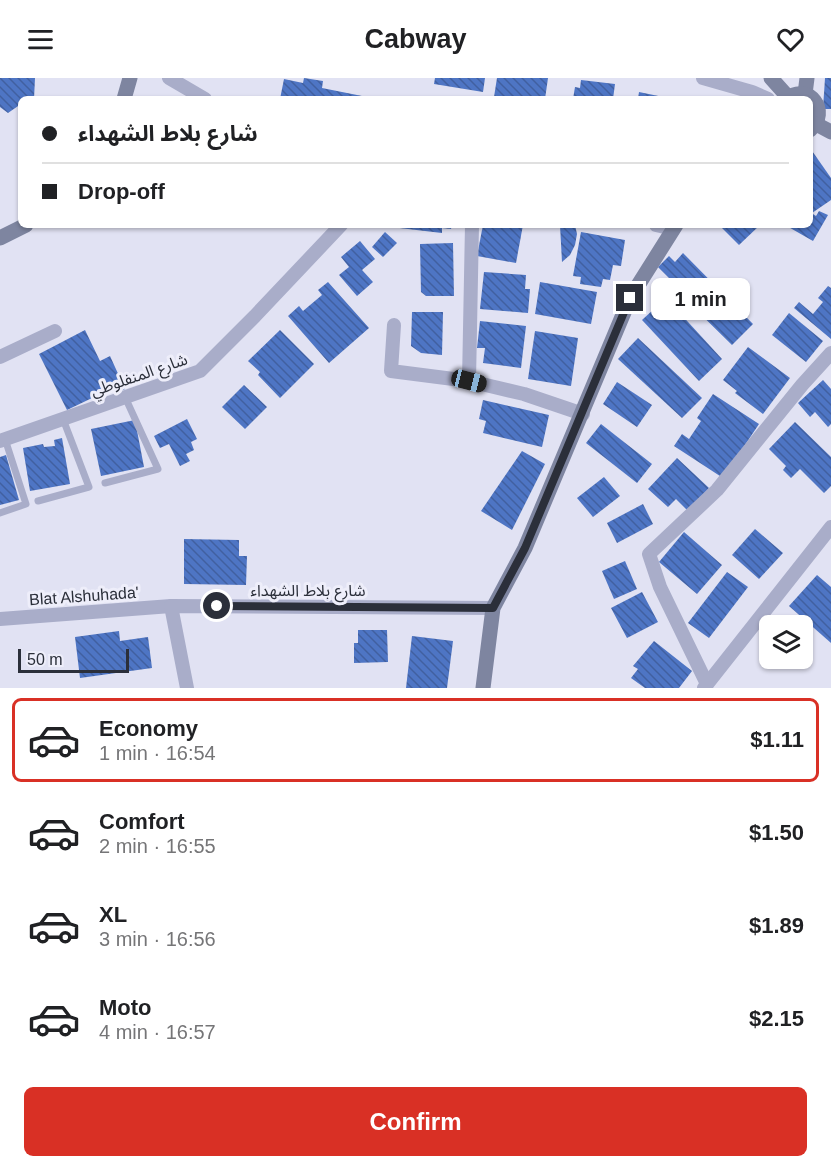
<!DOCTYPE html>
<meta charset="utf-8">
<style>
body{margin:0;font-family:Helvetica,"Noto Sans Arabic",sans-serif;background:#f2f2f2;color:#202124;height:100vh;display:flex;flex-direction:column;font-size:22px;white-space:nowrap}
*{box-sizing:border-box;margin:0}
p{font-size:20px;color:#757577}
.icon{flex:none;width:33px;height:33px;fill:none;stroke:currentColor;stroke-width:2;stroke-linecap:round;stroke-linejoin:round}
.map{position:relative;height:610px;overflow:hidden}
.panel{display:flex;flex-direction:column;background:#fff;flex:1}
.panel>*{flex:none}
.banner{position:absolute;left:18px;top:18px;width:795px;height:132px;border-radius:9px;box-shadow:0 2px 4px #0004;display:grid;align-content:center;height:132px;padding:0 24px;background:#fff}
.controls{position:absolute;left:759px;top:537px;display:grid;gap:12px}
.controls a{display:grid;place-items:center;width:54px;height:54px;border-radius:9px;background:#fff;box-shadow:0 2px 4px #0004;font-size:30px}
.scale{position:absolute;left:18px;bottom:15px;width:111px;box-sizing:border-box;padding-left:6px;border:3px solid #2b2f3a;border-top:0;font-size:16px;line-height:21px;white-space:nowrap;color:#2b2f3a;-webkit-text-stroke:4px #eeeefa;paint-order:stroke}
.end{position:absolute;width:27px;height:27px;margin:-14px;border:8px solid #2b2f3a;background:#fff;box-shadow:0 0 0 3px #fff}
.from{border-radius:50%}
.bubble{position:absolute;height:42px;border-radius:9px;background:#fff;box-shadow:0 2px 4px #0004;font-size:20px;font-weight:700;line-height:42px;text-align:center}
.car{position:absolute;width:18px;height:36px;margin:-18px -9px;border-radius:8px;box-shadow:0 0 4px 2px #0007;background:linear-gradient(#222 24%,#8ab4d8 0 40%,#222 0 76%,#8ab4d8 0 86%,#222 0)}
.banner b{display:flex;align-items:center;gap:21px;height:57px;font-size:22px}
.banner b+b{border-top:2px solid #e0e0e0}
.banner i{width:15px;height:15px;background:#202124}
ul{padding:10px 0 0;list-style:none}
li{display:flex;align-items:center;gap:18px;height:84px;margin:0 12px 9px;padding:0 12px;border:3px solid transparent;border-radius:9px}
li div{flex:1}
li b{display:block;font-size:22px}
li em{font-style:normal;font-weight:700}
li.active{border-color:#d93025}
li>.icon{width:54px;height:54px;stroke-width:1.5}
.action{display:flex;gap:12px;margin-top:auto;padding:12px 24px}
.action a{flex:1;height:69px;border-radius:9px;background:#d93025;color:#fff;font-size:24px;font-weight:700;line-height:69px;text-align:center}
header{display:flex;justify-content:space-between;align-items:center;height:78px;padding:0 24px;background:#fff;font-size:27px;font-weight:700}
.map>svg:first-child{display:block}
.building{fill:url(#building-back-hatch)}
.lines{fill:none;stroke-linecap:round;stroke-linejoin:round}
.lane{stroke:#a9adc9;stroke-width:7}
.street{stroke:#a9adc9;stroke-width:14}
.secondary{stroke:#7e85a0;stroke-width:15}
.route{stroke:#2b2f3a;stroke-width:8}
.labels{text-anchor:middle;dominant-baseline:central;stroke-width:6;stroke-linejoin:round;paint-order:stroke}
.street-label{font-size:16px;fill:#2b2f3a;stroke:#eeeefa}
</style>
<header><svg class="icon" aria-label="menu" viewBox="0 0 24 24"><path d="M4 6h16M4 12h16M4 18h16"/></svg>Cabway<svg class="icon" aria-label="heart" viewBox="0 0 24 24"><path d="M12 20l-8-8c-3-5 5-10 8-4 3-6 11-1 8 4z"/></svg></header>
<div class="map">
<svg width="831" height="610" viewBox="0 0 831 610">
<defs>
<pattern id="building-back-hatch" width="6" height="6" patternUnits="userSpaceOnUse" patternTransform="scale(1.5)"><rect width="6" height="6" fill="#4e75c4"/><path d="M-1 5l2 2M0 0l6 6M5-1l2 2" fill="none" stroke="#4160a0"/></pattern>
</defs>
<rect width="100%" height="100%" fill="#e1e2f3"/>
<g class="building">
<path d="M0,0H35L34,21H21V26L8,35L0,29Z"/>
<path d="M304,0L323,3L322,10L377,21H280L284,1L303,5Z"/>
<path d="M435,0H485L483,14L434,6Z"/>
<path d="M497,0H548L545,21L494,19Z"/>
<path d="M825,0H831V31H823Z"/>
<path d="M581,2L615,6L613,21H573L575,9L580,10Z"/>
<path d="M639,14L668,20V21H638Z"/>
<path d="M810,70L831,100V122L812,135L810,132Z"/>
<path d="M819,133L828,137L813,163L785,147H810V134L816,138Z"/>
<path d="M392,147H452L451,151L442,150V155L391,149Z"/>
<path d="M483,147H523L516,185L477,178Z"/>
<path d="M560,147H575L577,156L575,167L570,177L562,184Z"/>
<path d="M719,147H760L739,167Z"/>
<path d="M385,154L397,165L383,179L372,169Z"/>
<path d="M581,154L625,162L621,188L613,187L610,202L603,201L601,209L580,206L581,199L573,198Z"/>
<path d="M360,163L375,181L362,192L373,204L357,218L339,197L349,189L341,179Z"/>
<path d="M453,165L454,218H426L421,214L420,166Z"/>
<path d="M683,175L753,246L732,267L679,215L681,212L658,189L669,178L675,184Z"/>
<path d="M484,194L526,197L525,211H530L528,235L480,231Z"/>
<path d="M328,204L369,250L329,285L288,238L299,228L303,233L322,217L318,212Z"/>
<path d="M540,204L597,214L591,246L535,236Z"/>
<path d="M828,208L831,210V261L794,230L799,224L813,236L823,224L818,220Z"/>
<path d="M666,220L722,281L699,303L642,242Z"/>
<path d="M412,234H443L442,277L421,275L411,268Z"/>
<path d="M789,235L823,263L806,284L772,257Z"/>
<path d="M480,243L526,248L521,290L483,285L485,270H477Z"/>
<path d="M85,252L100,283L110,278L125,311L117,315L115,309L67,332L39,276Z"/>
<path d="M280,252L314,286L280,320L258,297L260,294L248,283Z"/>
<path d="M535,253L578,260L571,308L528,301Z"/>
<path d="M638,260L702,320L682,340L618,281Z"/>
<path d="M748,269L790,300L763,336L735,315L737,313L723,302Z"/>
<path d="M823,302L831,311V346L828,349L815,334L810,339L798,325Z"/>
<path d="M617,304L652,327L637,349L603,326Z"/>
<path d="M244,307L267,329L245,351L222,329Z"/>
<path d="M713,316L759,346L723,400L674,368L682,356L689,361L701,343L697,340Z"/>
<path d="M483,322L549,337L542,369L483,355L486,343L479,341Z"/>
<path d="M187,341L197,361L191,364L194,372L186,376L190,383L180,388L169,366L160,370L154,358Z"/>
<path d="M135,342L144,389L101,398L91,351Z"/>
<path d="M795,344L831,379V408L824,415L800,391L791,400L783,392L786,388L769,371Z"/>
<path d="M601,346L652,386L637,405L586,365Z"/>
<path d="M62,360L70,406L30,413L23,370L43,366L44,369L55,368L54,362Z"/>
<path d="M522,373L545,386L512,452L481,433Z"/>
<path d="M6,377L19,422L0,427V379Z"/>
<path d="M677,380L709,410L688,433L676,421L668,429L648,411Z"/>
<path d="M604,399L620,418L593,439L577,420Z"/>
<path d="M643,426L653,446L617,465L607,445Z"/>
<path d="M755,451L783,475L759,501L732,477Z"/>
<path d="M684,454L722,487L697,516L659,484Z"/>
<path d="M184,461L239,462V478H247L246,507L184,506Z"/>
<path d="M625,483L637,511L614,521L602,493Z"/>
<path d="M727,494L748,509L709,560L688,545Z"/>
<path d="M817,497L831,509V565L789,528Z"/>
<path d="M642,514L658,544L627,560L611,530Z"/>
<path d="M358,552H387L388,584L354,585V565H358Z"/>
<path d="M119,553L120,563L148,559L152,590L80,600L75,559Z"/>
<path d="M412,558L453,563L447,610H406Z"/>
<path d="M654,563L692,593L679,610H645L631,600L638,591L633,588Z"/>
</g>
<g class="lines">
<g class="lane">
<path d="M105,405L158,391L125,319"/>
<path d="M38,423L89,409L63,341"/>
<path d="M0,435L26,426L5,361"/>
</g>
<g class="street">
<path d="M169,0L205,21"/>
<path d="M703,0L752,14L768,21"/>
<path d="M472,147L469,303L524,316L583,336"/>
<path d="M656,147L673,151"/>
<path d="M394,247L391,293L469,303"/>
<path d="M0,279L55,253"/>
<path d="M0,363L200,293L255,238L341,147"/>
<path d="M0,541L171,528"/>
<path d="M707,606L660,509L649,476L717,412L802,307L831,275"/>
<path d="M187,610L171,528L493,530"/>
<path d="M704,610L831,449"/>
</g>
<g class="secondary">
<path d="M771,0L788,19"/>
<path d="M805,16L807,0"/>
<path d="M124,21L130,0"/>
<path d="M786,21C809,4 831,33 810,52"/>
<path d="M816,46L831,54"/>
<path d="M0,160L26,147"/>
<path d="M483,610L493,530L525,470L630,220L676,147"/>
</g>
</g>
<g class="lines">
<path class="route" d="M217,528L493,530L525,470L630,220"/>
</g>
<g class="labels">
<g class="street-label">
<text transform="translate(139 297) rotate(-19)">شارع المنفلوطي</text>
<text x="308" y="512">شارع بلاط الشهداء</text>
<text transform="translate(84 518) rotate(-4)">Blat Alshuhada'</text>
</g>
</g>
</svg>
<div class="controls">
<a><svg class="icon" aria-label="layers" viewBox="0 0 24 24"><path d="M12 4l9 5-9 5-9-5zM3 14l9 5 9-5"/></svg></a>
</div>
<div class="scale">50 m</div>
<i class="end from" style="left:217px;top:528px"></i>
<i class="end" style="left:630px;top:220px"></i>
<div class="bubble" style="left:651px;top:200px;width:99px">1 min</div>
<i class="car" style="left:469px;top:303px;rotate:104deg"></i>
<div class="banner">
<b><i class="from"></i>شارع بلاط الشهداء</b>
<b><i></i>Drop-off</b>
</div>
</div>
<section class="panel">
<ul>
<li class="active"><svg class="icon" aria-label="car" viewBox="0 0 24 24"><path d="M5 17H2v-5l4-1 3-4h7l3 4 3 1v5h-3M9 17h6M6 11h13"/><circle cx="7" cy="17" r="2"/><circle cx="17" cy="17" r="2"/></svg><div><b>Economy</b><p>1 min · 16:54</p></div><em>$1.11</em></li>
<li><svg class="icon" aria-label="car" viewBox="0 0 24 24"><path d="M5 17H2v-5l4-1 3-4h7l3 4 3 1v5h-3M9 17h6M6 11h13"/><circle cx="7" cy="17" r="2"/><circle cx="17" cy="17" r="2"/></svg><div><b>Comfort</b><p>2 min · 16:55</p></div><em>$1.50</em></li>
<li><svg class="icon" aria-label="car" viewBox="0 0 24 24"><path d="M5 17H2v-5l4-1 3-4h7l3 4 3 1v5h-3M9 17h6M6 11h13"/><circle cx="7" cy="17" r="2"/><circle cx="17" cy="17" r="2"/></svg><div><b>XL</b><p>3 min · 16:56</p></div><em>$1.89</em></li>
<li><svg class="icon" aria-label="car" viewBox="0 0 24 24"><path d="M5 17H2v-5l4-1 3-4h7l3 4 3 1v5h-3M9 17h6M6 11h13"/><circle cx="7" cy="17" r="2"/><circle cx="17" cy="17" r="2"/></svg><div><b>Moto</b><p>4 min · 16:57</p></div><em>$2.15</em></li>
</ul>
<div class="action"><a>Confirm</a></div>
</section>
